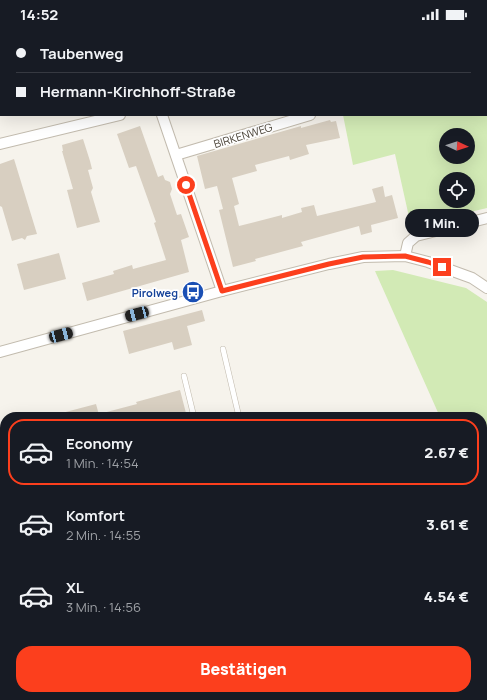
<!DOCTYPE html>
<html lang="de">
<meta charset="utf-8">
<style>
body{margin:0;font-family:Manrope,sans-serif;background:#20242c;color:#f1f3f6;height:100vh;display:flex;flex-direction:column;font-size:15px;white-space:nowrap}
*{box-sizing:border-box;margin:0}
p{font-size:13px;color:#9ea1a6}
.icon{flex:none;width:22px;height:22px;fill:none;stroke:currentColor;stroke-width:2;stroke-linecap:round;stroke-linejoin:round}
.map{position:relative;flex:1;overflow:hidden}
.drawer{position:absolute;left:0px;top:384px;width:487px;height:288px;display:flex;flex-direction:column;background:#171b24;border-radius:16px 16px 0 0;box-shadow:0 4px 16px #0002}
.drawer>*{flex:none}
.guide{position:absolute;left:0px;top:0px;width:487px;height:88px;box-shadow:0 4px 16px #0002;display:grid;align-content:center;height:88px;padding:0 16px;background:#171b24}
.needle{width:26px;rotate:94deg}
.tools{position:absolute;left:439px;top:100px;display:grid;gap:8px}
.tools a{display:grid;place-items:center;width:36px;height:36px;border-radius:50%;background:#171b24;box-shadow:0 4px 16px #0002;font-size:20px}
.end{position:absolute;width:18px;height:18px;margin:-9px;border:5px solid #fc3f1d;background:#fff;box-shadow:0 0 0 2px #fff}
.from{border-radius:50%}
.bubble{position:absolute;height:28px;border-radius:14px;background:#171b24;box-shadow:0 4px 16px #0002;font-size:13px;font-weight:800;line-height:28px;text-align:center}
.car{position:absolute;width:12px;height:24px;margin:-12px -6px;border-radius:5px;box-shadow:0 0 3px 1px #0007;background:linear-gradient(#222 24%,#8ab4d8 0 40%,#222 0 76%,#8ab4d8 0 86%,#222 0)}
.guide b{display:flex;align-items:center;gap:14px;height:38px;font-size:15px}
.guide b+b{border-top:1px solid #363941}
.guide i{width:10px;height:10px;background:#f1f3f6}
ul{padding:7px 0 0;list-style:none}
li{display:flex;align-items:center;gap:12px;height:66px;margin:0 8px 6px;padding:0 8px;border:2px solid transparent;border-radius:16px}
li div{flex:1}
li b{display:block;font-size:15px}
li em{font-style:normal;font-weight:800}
li.on{border-color:#fc3f1d}
li>.icon{width:36px;height:36px;stroke-width:1.5}
.cta{display:flex;gap:8px;margin-top:auto;padding:8px 16px}
.cta a{flex:1;height:46px;border-radius:16px;background:#fc3f1d;color:#fff;font-size:16px;font-weight:800;line-height:46px;text-align:center}
.status{display:flex;justify-content:space-between;align-items:center;height:28px;padding:0 20px;background:#171b24;direction:ltr}
.status svg{height:11px;fill:currentColor}
.map>svg:first-child{display:block}
.green{fill:#d2eab5;fill-rule:evenodd}
.building{fill:#d8cfc1}
.lines{fill:none;stroke-linecap:round;stroke-linejoin:round}
.lane-casing{stroke:#c2bbae;stroke-width:6}
.street-casing{stroke:#c2bbae;stroke-width:12}
.lane{stroke:#fff;stroke-width:5}
.street{stroke:#fff;stroke-width:10}
.rail{stroke:#9a9a9a;stroke-width:3;stroke-dasharray:5 5;stroke-linecap:butt}
.route{stroke:#fc3f1d;stroke-width:5}
.labels{text-anchor:middle;dominant-baseline:central;stroke-width:3.5;stroke-linejoin:round;paint-order:stroke}
.street-label{font-size:11px;fill:#4b4439;stroke:#fff}
.transit-label{font-size:11px;font-weight:bold;fill:#164399;stroke:#fff;text-anchor:end}
</style>
<div class="status"><b>14:52</b><svg viewBox="0 0 49 12"><path d="M0 12V9h3v3zM5 12V6h3v6zM10 12V3h3v9zM15 12V0h3v12zM26 1h20v11H26zM47 4h2v5h-2z"/></svg></div>
<div class="map">
<svg width="487" height="672" viewBox="0 0 487 672">
<rect width="100%" height="100%" fill="#f6f3ec"/>
<g class="green">
<path d="M487,44V180L411,198L395,126L353,137L343,87H486ZM446,107H468V129H446ZM446,151H468V173H446Z"/>
<path d="M393,242L466,260L487,274V495L482,484V389H440L375,243Z"/>
</g>
<g class="building">
<path d="M330,92L331,94L336,93L340,110L306,117L309,126L290,132L289,128L255,137L257,143L232,150L239,176L234,178L239,198L282,187V190L302,184L301,180L314,177L317,188L376,174L372,161L383,158L385,169L392,167L398,190L371,197L372,204L361,207L359,198L301,214L303,218L255,231L256,233L233,239L219,182L223,181L217,158L205,161L197,128L301,98V100Z"/>
<path d="M140,98L158,149L163,147L165,152L170,154L172,161L170,166L177,187L181,186L189,209L181,212L189,244L87,273L82,255L114,246L113,243L132,237L133,241L166,232L154,195L156,194L136,138L129,140L117,106Z"/>
<path d="M83,111L90,133L92,141L88,142L93,160L91,164L100,194L77,200L67,162L73,161L62,123H63L62,117Z"/>
<path d="M14,131L37,206L27,208L25,212L22,210L12,213L2,179L0,178V136Z"/>
<path d="M59,225L66,251L24,262L17,236Z"/>
<path d="M202,282L205,293L187,298L192,317L174,322L172,314L129,326L123,303Z"/>
<path d="M180,362L187,389H59L58,386L96,376L99,387V386L137,376L136,374Z"/>
</g>
<g class="lines">
<g class="lane-casing">
<g id="lane">
<path d="M223,321L239,389"/>
<path d="M184,348L194,389"/>
<path d="M0,479L5,477"/>
<path d="M482,519L487,518"/>
</g>
</g>
<g class="street-casing">
<g id="street">
<path d="M132,0V1"/>
<path d="M486,35L487,34"/>
<path d="M162,87L222,263"/>
<path d="M0,116L120,87"/>
<path d="M176,127L310,87"/>
<path d="M405,228L408,215L416,208L487,190"/>
<path d="M0,324L222,263L329,236L363,229L405,228L428,234L472,250L487,260"/>
</g>
</g>
<use href="#lane" class="lane"/>
<use href="#street" class="street"/>
<g class="rail">
<path d="M0,472L5,471"/>
<path d="M0,490H5"/>
<path d="M482,661L487,660"/>
<path d="M85,671L99,667"/>
<path d="M442,672L461,667"/>
</g>
</g>
<g class="lines">
<path class="route" d="M186,157L222,263L329,236L363,229L405,228L428,234L442,239"/>
</g>
<defs>
<g id="bus-disc" transform="scale(1.15)"><circle r="9.5" fill="#1a4fb4" stroke="#fff"/><path d="M-5-6H5V4H4V6H2V4H-2V6H-4V4H-5ZM-3.5-4V0h7V-4ZM-3.5 1.2v1.5H-2V1.2ZM2 1.2v1.5H3.5V1.2Z" fill="#fff"/></g>
</defs>
<g fill-rule="evenodd">
<use href="#bus-disc" x="193" y="264"/>
</g>
<g class="labels">
<g class="street-label">
<text transform="translate(243 107) rotate(-17)">BIRKENWEG</text>
</g>
<g class="transit-label">
<text x="178" y="264">Pirolweg</text>
</g>
</g>
</svg>
<div class="tools">
<a><svg class="needle" viewBox="-14 -14 28 28"><path d="M0-13l5 13h-10z" fill="#e53935"/><path d="M0 13l5-13h-10z" fill="#9ea1a6"/></svg></a>
<a><svg class="icon" aria-label="locate" viewBox="0 0 24 24"><circle cx="12" cy="12" r="6"/><path d="M12 2v4M12 18v4M2 12h4M18 12h4"/></svg></a>
</div>
<i class="end from" style="left:186px;top:157px"></i>
<i class="end" style="left:442px;top:239px"></i>
<div class="bubble" style="left:405px;top:181px;width:74px">1 Min.</div>
<i class="car" style="left:137px;top:286px;rotate:255deg"></i>
<i class="car" style="left:61px;top:307px;rotate:75deg"></i>
<div class="guide">
<b><i class="from"></i>Taubenweg</b>
<b><i></i>Hermann-Kirchhoff-Straße</b>
</div>
<section class="drawer">
<ul>
<li class="on"><svg class="icon" aria-label="car" viewBox="0 0 24 24"><path d="M5 17H2v-5l4-1 3-4h7l3 4 3 1v5h-3M9 17h6M6 11h13"/><circle cx="7" cy="17" r="2"/><circle cx="17" cy="17" r="2"/></svg><div><b>Economy</b><p>1 Min. · 14:54</p></div><em>2.67 €</em></li>
<li><svg class="icon" aria-label="car" viewBox="0 0 24 24"><path d="M5 17H2v-5l4-1 3-4h7l3 4 3 1v5h-3M9 17h6M6 11h13"/><circle cx="7" cy="17" r="2"/><circle cx="17" cy="17" r="2"/></svg><div><b>Komfort</b><p>2 Min. · 14:55</p></div><em>3.61 €</em></li>
<li><svg class="icon" aria-label="car" viewBox="0 0 24 24"><path d="M5 17H2v-5l4-1 3-4h7l3 4 3 1v5h-3M9 17h6M6 11h13"/><circle cx="7" cy="17" r="2"/><circle cx="17" cy="17" r="2"/></svg><div><b>XL</b><p>3 Min. · 14:56</p></div><em>4.54 €</em></li>
</ul>
<div class="cta"><a>Bestätigen</a></div>
</section>
</div>
